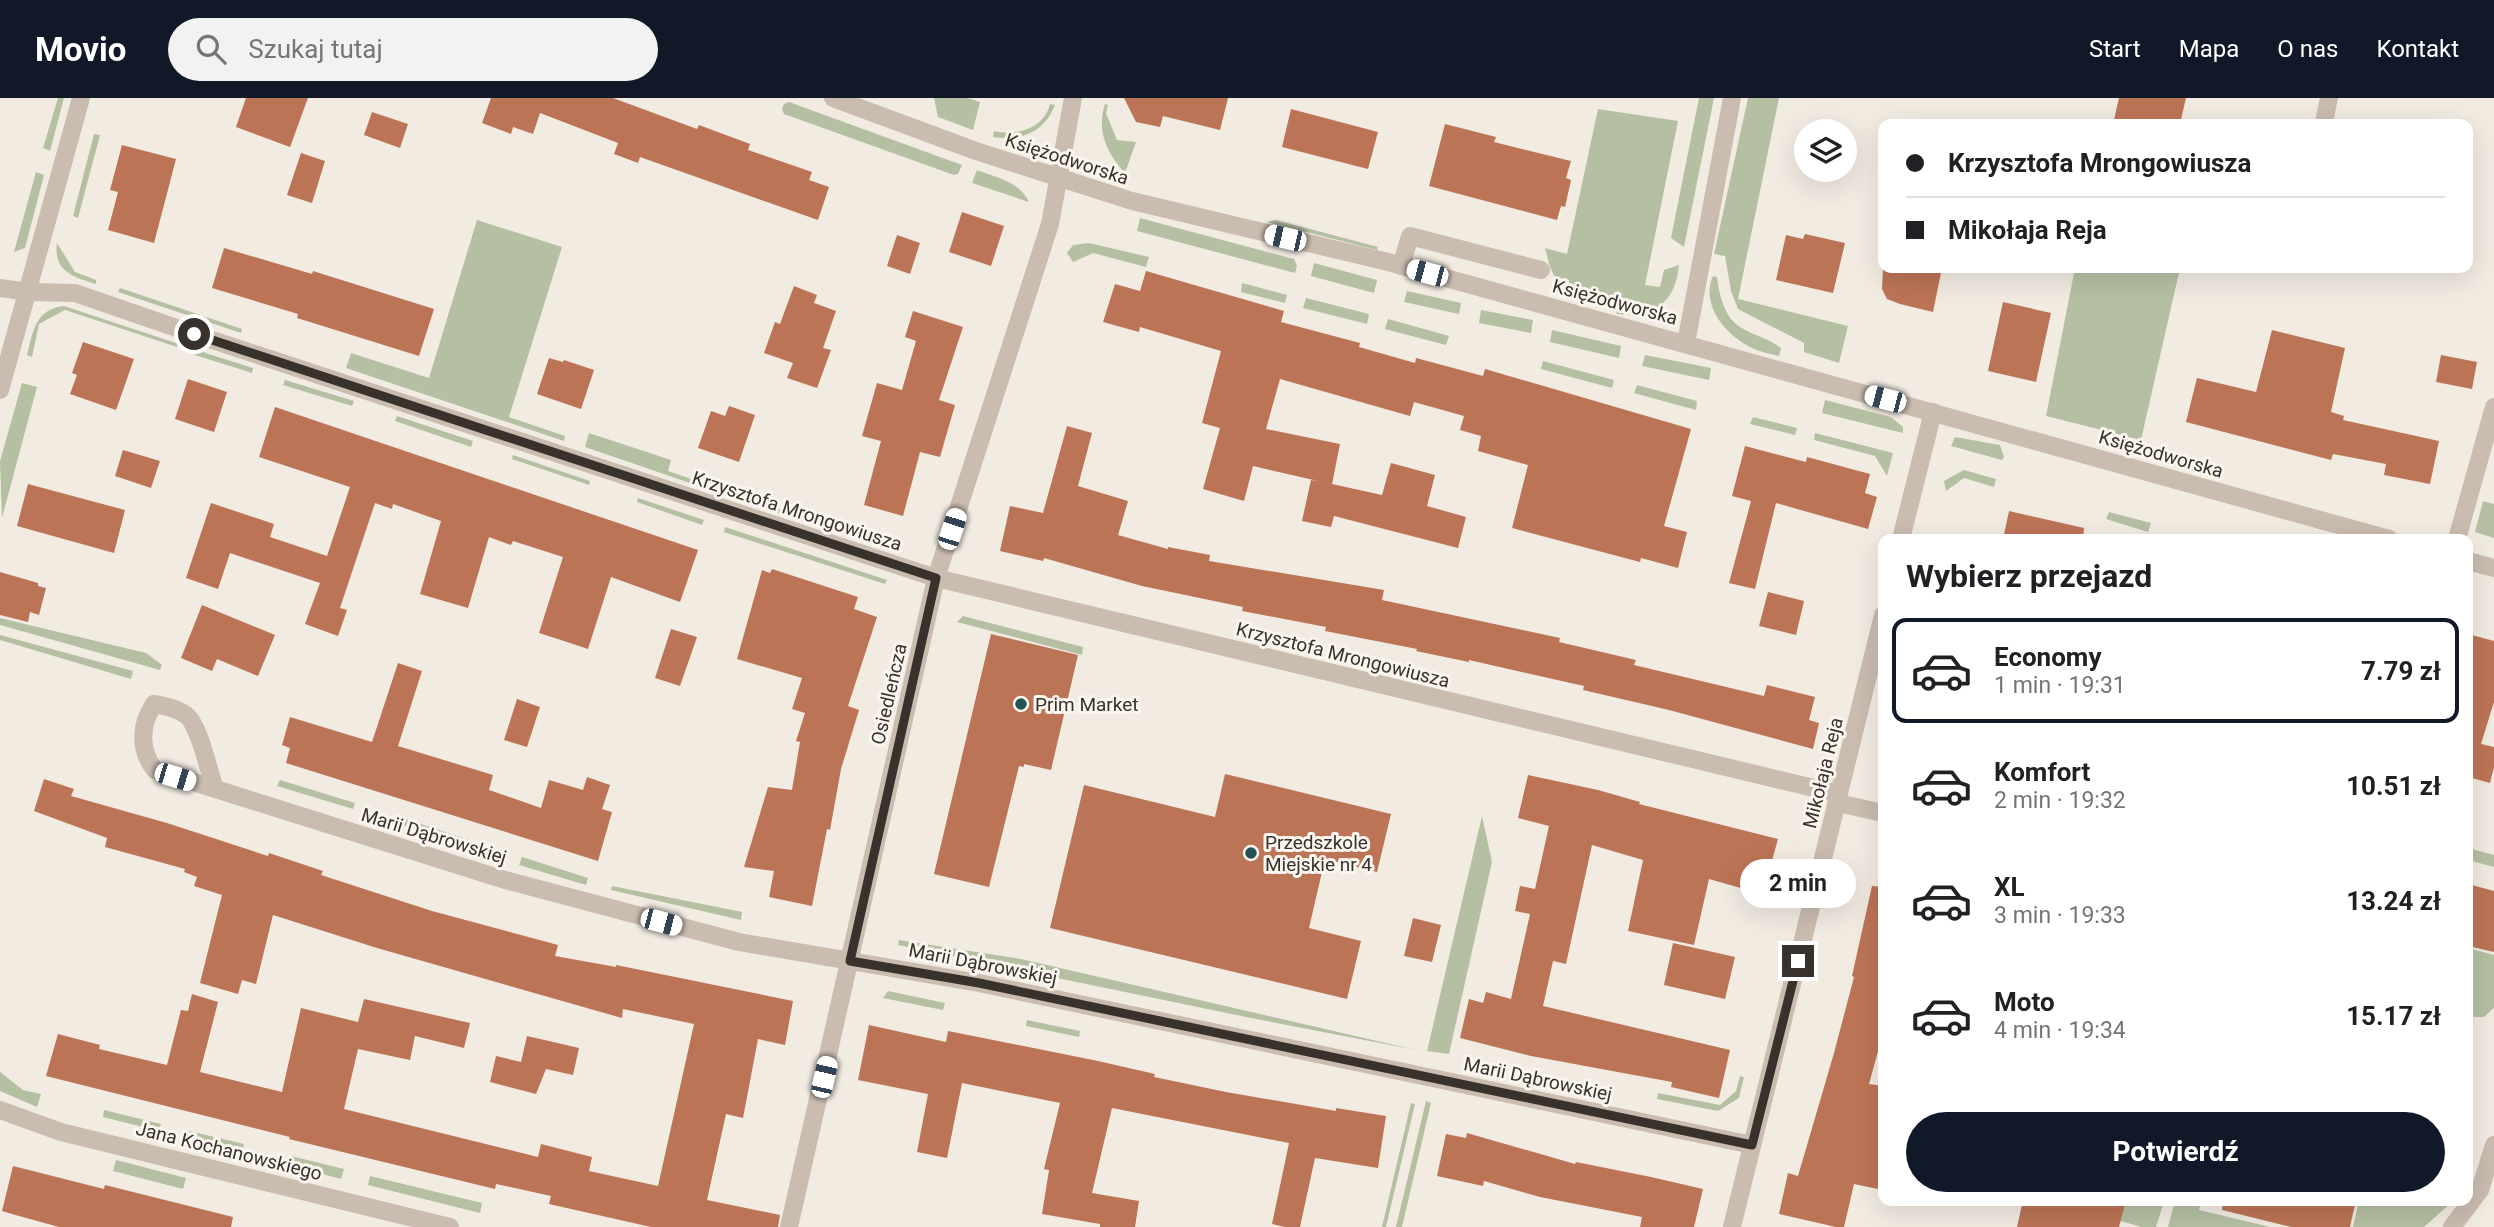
<!DOCTYPE html>
<html lang="pl">
<meta charset="utf-8">
<style>
body{margin:0;font-family:Roboto,sans-serif;background:#f2f2f2;color:#202124;height:100vh;display:flex;flex-direction:column;font-size:26px;white-space:nowrap}
*{box-sizing:border-box;margin:0}
p{font-size:23px;color:#757577}
.icon{flex:none;width:38px;height:38px;fill:none;stroke:currentColor;stroke-width:2;stroke-linecap:round;stroke-linejoin:round}
.map{position:relative;flex:1;overflow:hidden}
.side{position:absolute;left:1878px;top:436px;width:595px;height:672px;display:flex;flex-direction:column;background:#fff;border-radius:14px;box-shadow:0 7px 28px #0002}
.side>*{flex:none}
.guide{position:absolute;left:1878px;top:21px;width:595px;height:154px;border-radius:14px;box-shadow:0 7px 28px #0002;display:grid;align-content:center;height:154px;padding:0 28px;background:#fff}
.buttons{position:absolute;left:1794px;top:21px;display:grid;gap:14px}
.buttons a{display:grid;place-items:center;width:63px;height:63px;border-radius:50%;background:#fff;box-shadow:0 7px 28px #0002;font-size:35px}
.end{position:absolute;width:32px;height:32px;margin:-16px;border:9px solid #39312c;background:#fff;box-shadow:0 0 0 4px #fff}
.from{border-radius:50%}
.bubble{position:absolute;height:49px;border-radius:24px;background:#fff;box-shadow:0 7px 28px #0002;font-size:23px;font-weight:700;line-height:49px;text-align:center}
.car{position:absolute;width:21px;height:42px;margin:-21px -10px;border-radius:9px;box-shadow:0 0 5px 2px #0007;background:linear-gradient(#fff 24%,#345 0 40%,#fff 0 76%,#345 0 86%,#fff 0)}
.guide b{display:flex;align-items:center;gap:24px;height:66px;font-size:26px}
.guide b+b{border-top:2px solid #e0e0e0}
.guide i{width:18px;height:18px;background:#202124}
ul{padding:0;list-style:none}
li{display:flex;align-items:center;gap:21px;height:105px;margin:0 14px 10px;padding:0 14px;border:4px solid transparent;border-radius:14px}
li div{flex:1}
li b{display:block;font-size:26px}
li em{font-style:normal;font-weight:700}
li.on{border-color:#111827}
li>.icon{width:63px;height:63px;stroke-width:1.5}
h2{padding:0 28px;font-size:32px;line-height:84px}
.button{display:flex;gap:14px;margin-top:auto;padding:14px 28px}
.button a{flex:1;height:80px;border-radius:42px;background:#111827;color:#fff;font-size:28px;font-weight:700;line-height:80px;text-align:center}
header{display:flex;align-items:center;gap:42px;box-sizing:border-box;height:98px;padding:0 35px;background:#111827;color:#fff}
header strong{font-size:33px}
nav{display:flex;gap:38px;margin-inline-start:auto;font-size:24px}
.search{width:490px;height:63px;background:#f2f2f2;display:flex;align-items:center;gap:18px;box-sizing:border-box;padding:0 24px;border-radius:38px;color:#757577;font-size:26px}
.map>svg:first-child{display:block}
.green{fill:#b5c0a3}
.building{fill:#bc7456}
.lines{fill:none;stroke-linecap:round;stroke-linejoin:round}
.minor{stroke:#cabcaf;stroke-width:18}
.route{stroke:#39312c;stroke-width:9}
.poi-dot{fill:#255258;stroke:#faf5ef;stroke-width:2.5}
.labels{text-anchor:middle;dominant-baseline:central;stroke-width:6;stroke-linejoin:round;paint-order:stroke}
.street-label{font-size:19px;fill:#39312c;stroke:#faf5ef}
.poi-label{font-size:19px;fill:#39312c;stroke:#faf5ef;text-anchor:start}
</style>
<header>
<strong>Movio</strong>
<div class="search"><svg class="icon" aria-label="search" viewBox="0 0 24 24"><circle cx="10" cy="10" r="6"/><path d="M15 15l6 6"/></svg>Szukaj tutaj</div>
<nav><a>Start</a><a>Mapa</a><a>O nas</a><a>Kontakt</a></nav>
</header>
<div class="map">
<svg width="2494" height="1129" viewBox="0 0 2494 1129">
<rect width="100%" height="100%" fill="#f2ebe2"/>
<g class="green">
<path d="M58,0H64L50,53L43,50Z"/>
<path d="M934,0H968L980,4L973,32L938,19Z"/>
<path d="M1699,0H1714L1684,149L1671,140Z"/>
<path d="M1748,0H1779L1738,201L1848,228L1839,265L1804,254V245L1738,211L1731,193L1725,158L1714,156Z"/>
<path d="M789,4L962,67L958,76L954,77L784,16L782,11L784,6Z"/>
<path d="M1050,6L1055,7C1044,35 1021,43 993,39L994,33C1016,38 1044,31 1050,6Z"/>
<path d="M1105,6L1108,7L1106,15L1117,42L1136,44L1125,75C1107,55 1096,33 1105,6Z"/>
<path d="M1598,11L1678,23L1645,187L1660,189L1664,172L1679,167C1675,206 1654,219 1617,216L1611,200L1557,184L1550,169L1545,150L1567,156Z"/>
<path d="M94,36L100,37L78,120L73,118Z"/>
<path d="M977,72C997,80 1019,83 1029,104L972,85Z"/>
<path d="M36,74L44,77L25,150L14,154Z"/>
<path d="M1140,120L1294,161L1297,168L1295,175L1137,133Z"/>
<path d="M477,122L562,149L509,319L565,338L564,343L346,270L351,255L429,280Z"/>
<path d="M1276,122L1378,149L1377,152L1267,124Z"/>
<path d="M57,145L75,174L96,182V186C73,179 53,173 57,145Z"/>
<path d="M1089,145L1149,159L1146,169L1093,155L1073,164L1067,155L1073,147Z"/>
<path d="M1314,165L1377,182L1374,195L1311,178Z"/>
<path d="M2075,170H2180L2141,342L2046,318Z"/>
<path d="M1713,178L1717,179C1719,194 1723,215 1736,226C1748,236 1767,239 1781,250L1779,258C1772,256 1764,255 1757,252C1730,242 1699,209 1713,178Z"/>
<path d="M1242,185L1287,197L1285,205L1241,194Z"/>
<path d="M120,190L242,231L241,235L118,194Z"/>
<path d="M1407,193L1461,205L1459,216L1404,204Z"/>
<path d="M1306,200L1369,216L1367,226L1303,210Z"/>
<path d="M64,208L179,246L177,249L65,212L39,226L32,259L27,257C33,234 35,211 64,208Z"/>
<path d="M1481,212L1533,222L1531,235L1479,225Z"/>
<path d="M1388,221L1449,238L1446,247L1385,231Z"/>
<path d="M1552,232L1621,248L1619,260L1550,244Z"/>
<path d="M196,252L253,270L252,275L195,257Z"/>
<path d="M1645,257L1711,270L1709,282L1642,268Z"/>
<path d="M1543,263L1614,282L1612,290L1541,271Z"/>
<path d="M285,282L354,303L352,308L283,287Z"/>
<path d="M22,285L37,289L2,420L0,363Z"/>
<path d="M1637,287L1697,303L1696,312L1634,295Z"/>
<path d="M1825,302L1891,319L1903,329V335L1822,315Z"/>
<path d="M397,318L473,343L471,349L395,323Z"/>
<path d="M1753,319L1797,330L1795,337L1750,326Z"/>
<path d="M589,335L671,362L668,373L720,391L719,395L585,349Z"/>
<path d="M1815,335L1893,355L1887,378L1875,358L1814,342Z"/>
<path d="M1955,339L2000,347L2004,359L2002,362L1951,348Z"/>
<path d="M513,357L590,383L589,387L512,361Z"/>
<path d="M1964,372L1996,381L1994,389L1964,380L1946,393L1944,383Z"/>
<path d="M638,400L704,422L702,427L637,404Z"/>
<path d="M746,400L831,428L830,432L744,404Z"/>
<path d="M2483,403L2494,406V440L2475,434Z"/>
<path d="M2109,414L2151,425L2148,434L2106,421Z"/>
<path d="M725,429L887,482L885,486L724,434Z"/>
<path d="M963,518L1083,549L1082,557L957,524Z"/>
<path d="M0,520L146,555L162,567L160,572L0,527Z"/>
<path d="M0,537L133,573L131,581L0,542Z"/>
<path d="M280,682L355,705L353,711L277,688Z"/>
<path d="M397,718L472,743L470,750L395,725Z"/>
<path d="M1482,718L1492,764L1449,956L1427,953Z"/>
<path d="M2468,750L2494,757V769L2468,762Z"/>
<path d="M522,759L588,780L586,787L519,767Z"/>
<path d="M612,788L742,814L741,822L611,792Z"/>
<path d="M899,842L1021,861L1416,952L1251,920L898,847Z"/>
<path d="M2468,850L2494,857V910L2484,919H2468Z"/>
<path d="M888,893L945,905L943,912L883,900Z"/>
<path d="M1027,922L1080,933L1079,939L1026,928Z"/>
<path d="M0,974L23,992L41,996L37,1009L0,993Z"/>
<path d="M1740,978L1744,979L1739,1000L1718,1013L1657,1001L1658,995L1720,1007L1736,993Z"/>
<path d="M1426,1003L1431,1005L1402,1129H1396Z"/>
<path d="M1411,1005L1415,1006L1386,1129H1382Z"/>
<path d="M104,1012L161,1026L159,1033L103,1019Z"/>
<path d="M185,1032L244,1046L242,1054L183,1040Z"/>
<path d="M291,1058L344,1071L341,1081L289,1067Z"/>
<path d="M116,1062L186,1080L183,1091L113,1073Z"/>
<path d="M370,1078L482,1105L480,1115L368,1087Z"/>
<path d="M2106,1103L2128,1108L2130,1103H2164L2156,1129H2141L2098,1116Z"/>
<path d="M2175,1103H2201L2199,1112L2270,1129H2168Z"/>
<path d="M2359,1103V1102L2453,1103L2424,1129H2353Z"/>
</g>
<g class="building">
<path d="M246,0H308L290,49L236,29Z"/>
<path d="M491,0H613L697,31L699,27L750,46L748,52L812,74L809,82L829,89L818,122L640,59L638,65L614,56L618,45L540,15L533,36L513,29L511,36L482,25Z"/>
<path d="M1124,0H1228L1220,32L1163,18L1160,29L1136,24Z"/>
<path d="M2119,0H2186L2180,26H2113Z"/>
<path d="M1291,11L1378,34L1368,71L1282,49Z"/>
<path d="M372,14L408,26L400,50L364,37Z"/>
<path d="M1445,26L1496,39L1494,44L1571,63L1566,80L1571,82L1565,109L1561,108L1557,122L1429,88Z"/>
<path d="M122,47L176,61L154,145L108,132L118,94L110,92Z"/>
<path d="M301,55L325,63L312,105L287,97Z"/>
<path d="M962,114L1004,128L991,168L949,154Z"/>
<path d="M1805,136L1845,145L1833,195L1776,182L1786,137L1803,141Z"/>
<path d="M897,137L920,145L910,176L887,168Z"/>
<path d="M224,150L312,176L313,173L434,211L419,258L297,220L298,216L212,190Z"/>
<path d="M1883,170H1942L1933,214L1900,206L1887,201L1882,191Z"/>
<path d="M1146,173L1284,213L1281,224L1360,245L1359,249L1415,265L1416,260L1483,278L1485,271L1691,331L1664,428L1687,434L1678,470L1641,460L1640,464L1512,430L1528,367L1478,353L1481,338L1460,332L1464,318L1414,304L1410,318L1280,281L1266,331L1340,346L1332,386L1382,397L1391,365L1435,377L1427,408L1466,419L1458,450L1334,418L1331,429L1302,423L1311,382L1318,383L1253,368L1244,403L1203,391L1220,330L1202,325L1221,253L1140,229L1139,234L1103,224L1115,186L1140,193Z"/>
<path d="M794,188L817,197L814,205L836,213L823,250L831,252L817,290L787,280L793,265L764,255L775,224L780,226Z"/>
<path d="M2003,204L2051,215L2036,284L1988,273Z"/>
<path d="M913,213L963,229L939,302L955,307L940,359L920,354L903,418L864,407L881,343L862,338L877,285L902,292L916,243L905,239Z"/>
<path d="M2272,232L2345,250L2331,314L2344,318L2343,322L2439,343L2430,386L2384,377L2386,366L2333,356L2331,362L2186,324L2197,280L2256,294Z"/>
<path d="M83,244L134,261L116,312L70,296L77,277L72,275Z"/>
<path d="M2441,257L2477,264L2472,291L2436,284Z"/>
<path d="M549,260L563,264L564,262L594,272L581,311L537,296Z"/>
<path d="M188,281L227,294L214,334L175,321Z"/>
<path d="M729,308L755,317L739,364L698,350L711,313L725,318Z"/>
<path d="M275,309L698,452L680,504L611,479L588,551L564,543L539,535L563,459L513,443L511,447L489,439L468,510L420,496L441,423L393,406L392,411L375,405L340,510L347,512L338,538L305,526L320,485L230,455L218,491L186,480L211,405L274,426L270,439L327,458L350,389L259,359Z"/>
<path d="M1067,328L1092,335L1078,388L1128,403L1118,437L1168,451V449L1210,457L1209,463L1384,492L1382,502L1560,540L1559,544L1636,562L1634,567L1764,598L1767,587L1815,599L1809,622L1819,625L1813,651L1669,612L1583,592L1584,588L1469,562V564L1416,553L1417,551L1325,533L1326,529L1242,513L1243,509L1142,488L1044,460L1043,463L1000,453L1010,408L1043,415Z"/>
<path d="M1745,348L1806,364L1807,359L1870,376L1865,395L1877,399L1868,431L1776,405L1755,491L1729,485L1751,403L1732,398Z"/>
<path d="M123,352L160,363L151,390L115,378Z"/>
<path d="M28,386L125,412L114,455L17,428Z"/>
<path d="M2009,413L2084,430L2083,441H2003Z"/>
<path d="M772,471L858,499L854,511L877,519L848,608L859,612L841,671L830,732L827,731L812,808L769,799L774,773L744,769L768,689L792,692L800,644L796,643L805,615L792,611L802,580L737,561L762,472L770,475Z"/>
<path d="M0,474L38,485V488L46,490L39,517L30,514L28,524L0,517Z"/>
<path d="M1768,494L1804,503L1796,537L1759,528Z"/>
<path d="M202,507L275,537L258,578L217,561L212,573L181,560Z"/>
<path d="M671,531L697,539L680,588L655,580Z"/>
<path d="M991,536L1078,557L1051,672L1024,666V669L1019,668L989,789L934,776Z"/>
<path d="M2468,536L2494,543V604L2481,646L2494,649V669L2490,685L2468,679Z"/>
<path d="M398,565L422,573L398,648L493,677L489,692L541,710L549,682L583,692L587,679L610,687L602,711L612,714L598,763L286,665L290,650L282,647L290,619L372,644Z"/>
<path d="M517,601L540,609L527,649L504,642Z"/>
<path d="M1225,676L1391,716L1377,774L1325,761L1309,830L1361,843L1347,901L1050,830L1084,687L1215,719Z"/>
<path d="M1528,677L1598,692L1640,704L1639,706L1778,741L1768,777L1760,775L1755,794L1709,781L1694,847L1628,833L1643,762L1592,747L1566,866L1553,863L1543,908L1730,952L1719,1000L1671,989L1672,984L1531,958L1460,940L1469,901L1483,905L1486,894L1511,901L1530,816L1515,813L1520,788L1535,791L1549,728L1518,720Z"/>
<path d="M44,681L74,691L71,698L167,725L268,758L269,755L323,773L321,777L432,813L558,847L555,858L616,869V867L793,903L785,947L758,941L743,1020L726,1016L707,1102L780,1117L778,1129H651L549,1106L551,1098L496,1086L495,1091L289,1041L290,1039L46,978L58,936L100,947L99,951L167,967L181,912L188,913L192,896L218,904L200,974L282,994L301,910L358,924L364,901L470,925L464,950L415,938L410,962L358,951L344,1011L538,1059L541,1046L592,1059L589,1073L658,1088L694,926L623,911L622,920L377,850L273,817L256,886L242,882L238,896L200,885L222,797L194,788L197,779L184,774L185,771L105,749L107,740L34,713Z"/>
<path d="M2468,786L2494,793V854L2468,848Z"/>
<path d="M1872,788L1883,789V935L1869,986L1883,988V1092L1854,1086L1844,1129H1836L1779,1116L1788,1075L1798,1078L1834,955L1854,879L1852,878Z"/>
<path d="M1413,820L1441,827L1432,864L1404,858Z"/>
<path d="M1673,845L1735,859L1725,901L1664,887Z"/>
<path d="M869,927L946,944L948,933L1098,963L1155,976L1154,979L1226,994L1336,1013V1010L1386,1018L1378,1070L1315,1060L1300,1129H1285L1272,1126L1289,1045L1112,1010L1092,1095L1139,1103L1135,1129H1100V1126L1042,1116L1049,1072L1044,1071L1060,1005L962,985L947,1060L917,1054L928,996L858,982Z"/>
<path d="M527,938L579,950L573,977L546,971L536,996L490,984L496,958L521,964Z"/>
<path d="M1467,1035L1575,1066L1576,1064L1651,1079L1703,1091L1694,1129H1640L1642,1119L1540,1099L1484,1083L1483,1088L1437,1078L1446,1036L1466,1040Z"/>
<path d="M13,1068L104,1091L105,1087L233,1119L231,1129H59L19,1118L2,1113Z"/>
<path d="M2023,1102H2126L2119,1129H2017Z"/>
<path d="M2223,1102H2356L2350,1129H2291L2222,1112Z"/>
</g>
<g class="lines">
<g class="minor">
<path d="M833,0L976,53L1132,103L1388,164L2389,441"/>
<path d="M2325,19L2329,0"/>
<path d="M1401,168L1410,138L1541,172"/>
<path d="M0,190L28,194L75,195L194,236L936,480L1839,696"/>
<path d="M1686,245L1732,0"/>
<path d="M0,292L81,0"/>
<path d="M1901,441L1933,314"/>
<path d="M2457,441L2494,309"/>
<path d="M2468,463L2494,470"/>
<path d="M215,691C209,674 199,626 186,617C177,610 165,608 154,606C140,627 139,652 155,672L505,782L739,844L979,885L1752,1047"/>
<path d="M1838,705L1883,715"/>
<path d="M0,1012L61,1034L450,1129"/>
<path d="M789,1129L936,480L1050,126L1073,0"/>
<path d="M1732,1129L1883,517"/>
<path d="M2452,1129L2480,1092L2494,1047"/>
</g>
</g>
<g class="lines">
<path class="route" d="M194,236L936,480L850,863L979,885L1752,1047L1798,863"/>
</g>
<g class="poi-dot">
<circle cx="1021" cy="606" r="7"/>
<circle cx="1251" cy="755" r="7"/>
</g>
<g class="labels">
<g class="street-label">
<text transform="translate(1067 61) rotate(18)">Księżodworska</text>
<text transform="translate(1615 204) rotate(15)">Księżodworska</text>
<text transform="translate(2161 356) rotate(16)">Księżodworska</text>
<text transform="translate(797 413) rotate(18)">Krzysztofa Mrongowiusza</text>
<text transform="translate(1343 557) rotate(14)">Krzysztofa Mrongowiusza</text>
<text transform="translate(889 596) rotate(-77)">Osiedleńcza</text>
<text transform="translate(1823 675) rotate(-76)">Mikołaja Reja</text>
<text transform="translate(434 738) rotate(17)">Marii Dąbrowskiej</text>
<text transform="translate(983 866) rotate(11)">Marii Dąbrowskiej</text>
<text transform="translate(1538 981) rotate(12)">Marii Dąbrowskiej</text>
<text transform="translate(229 1053) rotate(14)">Jana Kochanowskiego</text>
</g>
<g class="poi-label">
<text x="1035" y="606">Prim Market</text>
<text x="1265" y="744">Przedszkole<tspan x="1265" dy="22">Miejskie nr 4</tspan></text>
</g>
</g>
</svg>
<div class="buttons">
<a><svg class="icon" aria-label="layers" viewBox="0 0 24 24"><path d="M12 4l9 5-9 5-9-5zM3 14l9 5 9-5"/></svg></a>
</div>
<i class="end from" style="left:194px;top:236px"></i>
<i class="end" style="left:1798px;top:863px"></i>
<div class="bubble" style="left:1740px;top:761px;width:116px">2 min</div>
<i class="car" style="left:1285px;top:140px;rotate:283deg"></i>
<i class="car" style="left:1427px;top:175px;rotate:285deg"></i>
<i class="car" style="left:1885px;top:301px;rotate:285deg"></i>
<i class="car" style="left:952px;top:431px;rotate:18deg"></i>
<i class="car" style="left:175px;top:679px;rotate:107deg"></i>
<i class="car" style="left:661px;top:824px;rotate:105deg"></i>
<i class="car" style="left:824px;top:979px;rotate:13deg"></i>
<div class="guide">
<b><i class="from"></i>Krzysztofa Mrongowiusza</b>
<b><i></i>Mikołaja Reja</b>
</div>
<section class="side">
<h2>Wybierz przejazd</h2>
<ul>
<li class="on"><svg class="icon" aria-label="car" viewBox="0 0 24 24"><path d="M5 17H2v-5l4-1 3-4h7l3 4 3 1v5h-3M9 17h6M6 11h13"/><circle cx="7" cy="17" r="2"/><circle cx="17" cy="17" r="2"/></svg><div><b>Economy</b><p>1 min · 19:31</p></div><em>7.79 zł</em></li>
<li><svg class="icon" aria-label="car" viewBox="0 0 24 24"><path d="M5 17H2v-5l4-1 3-4h7l3 4 3 1v5h-3M9 17h6M6 11h13"/><circle cx="7" cy="17" r="2"/><circle cx="17" cy="17" r="2"/></svg><div><b>Komfort</b><p>2 min · 19:32</p></div><em>10.51 zł</em></li>
<li><svg class="icon" aria-label="car" viewBox="0 0 24 24"><path d="M5 17H2v-5l4-1 3-4h7l3 4 3 1v5h-3M9 17h6M6 11h13"/><circle cx="7" cy="17" r="2"/><circle cx="17" cy="17" r="2"/></svg><div><b>XL</b><p>3 min · 19:33</p></div><em>13.24 zł</em></li>
<li><svg class="icon" aria-label="car" viewBox="0 0 24 24"><path d="M5 17H2v-5l4-1 3-4h7l3 4 3 1v5h-3M9 17h6M6 11h13"/><circle cx="7" cy="17" r="2"/><circle cx="17" cy="17" r="2"/></svg><div><b>Moto</b><p>4 min · 19:34</p></div><em>15.17 zł</em></li>
</ul>
<div class="button"><a>Potwierdź</a></div>
</section>
</div>
